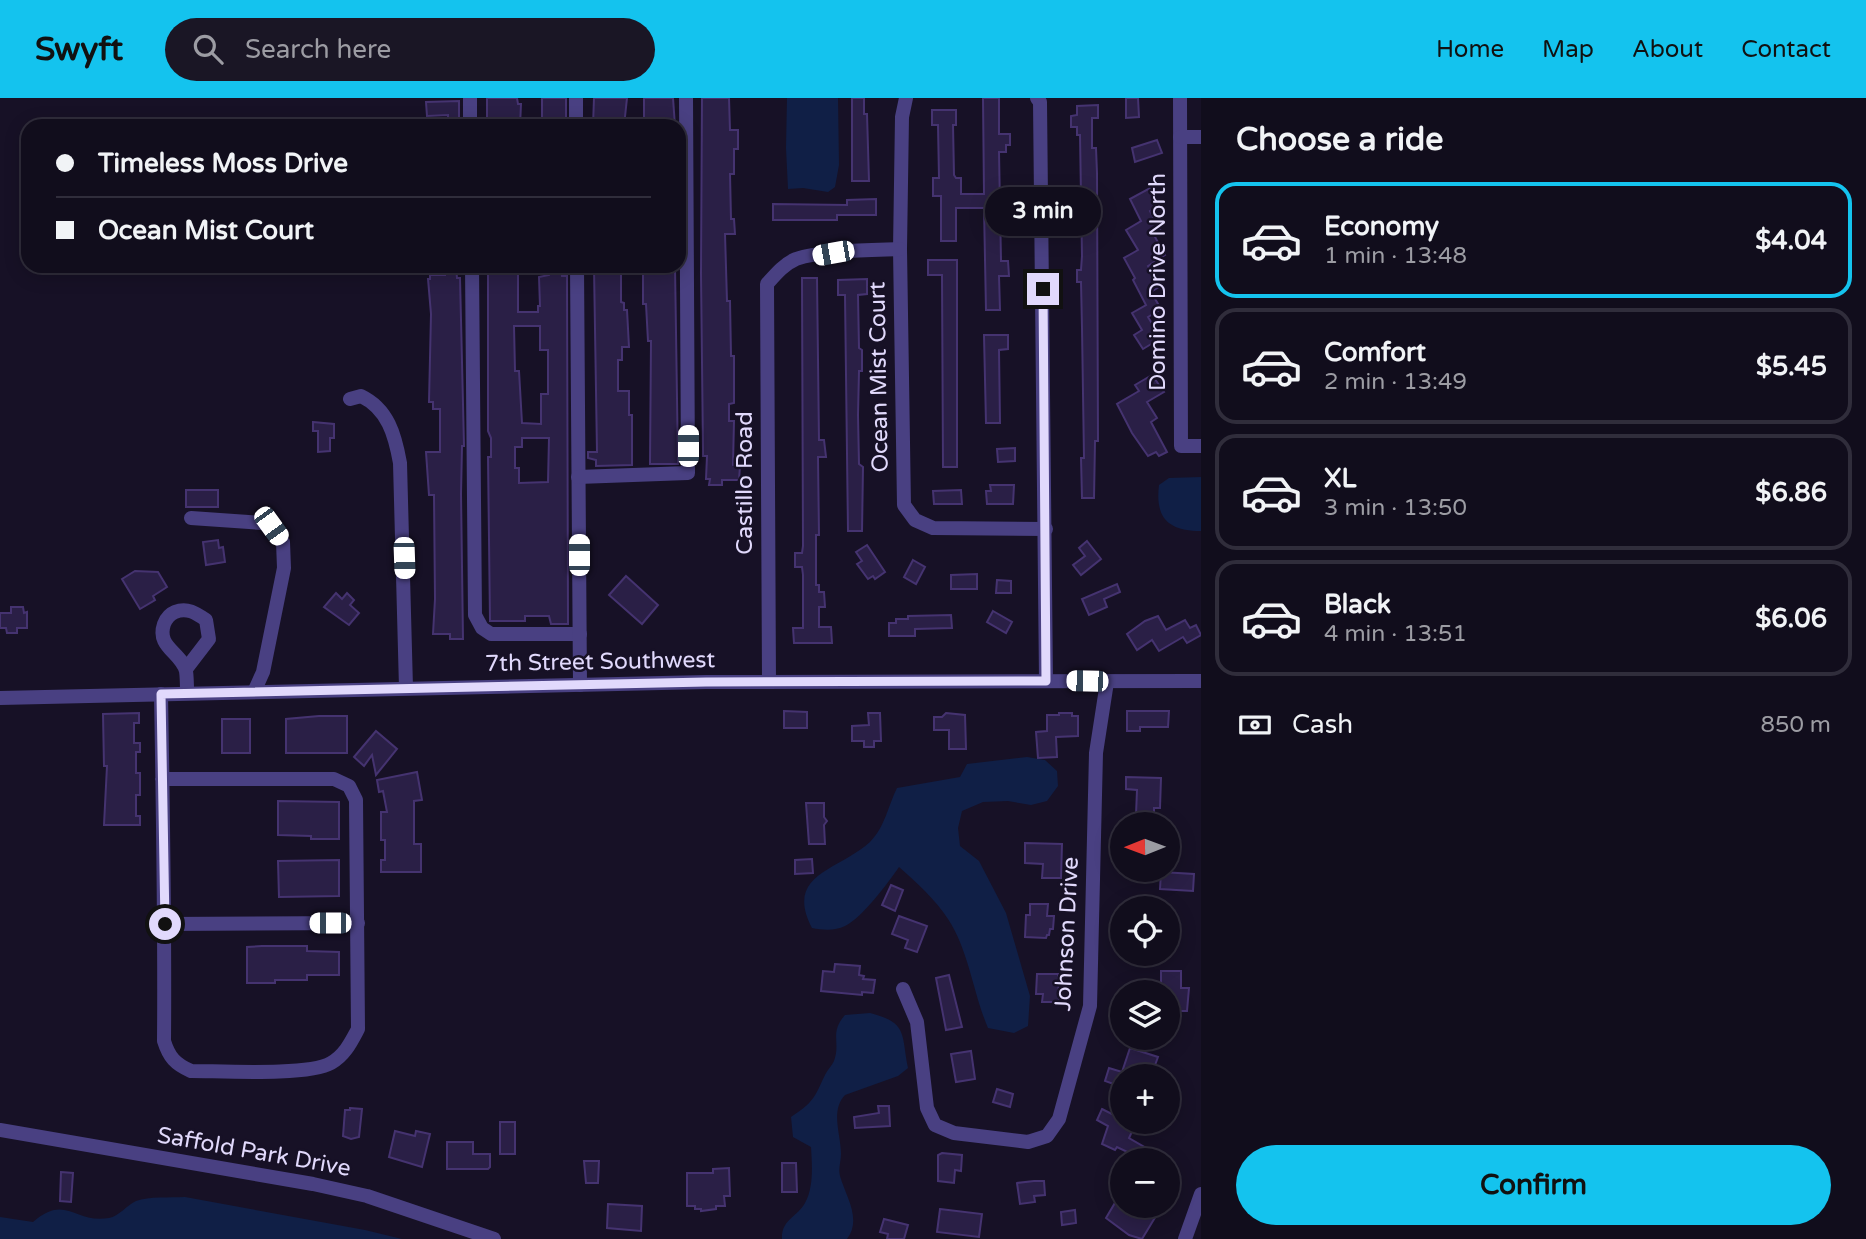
<!DOCTYPE html>
<meta charset="utf-8">
<style>
body{margin:0;font-family:"Varela Round",sans-serif;background:#1a1625;color:#f1f3f6;height:100vh;display:flex;flex-direction:column;font-size:26px;white-space:nowrap}
*{box-sizing:border-box;margin:0}
p{font-size:23px;color:#9c9ca3}
.icon{flex:none;width:38px;height:38px;fill:none;stroke:currentColor;stroke-width:2;stroke-linecap:round;stroke-linejoin:round}
.map{position:relative;flex:1;overflow:hidden}
.side{display:flex;flex-direction:column;background:#110d1c;width:665px}
.side>*{flex:none}
.banner{position:absolute;left:21px;top:21px;width:665px;height:154px;border-radius:21px;box-shadow:0 4px 18px #0003,0 0 0 2px #302d3b;display:grid;align-content:center;height:154px;padding:0 35px;background:#110d1c}
.needle{width:46px;rotate:269deg}
.tools{position:absolute;left:1110px;top:714px;display:grid;gap:14px}
.tools a{display:grid;place-items:center;width:70px;height:70px;border-radius:50%;background:#110d1c;box-shadow:0 4px 18px #0003,0 0 0 2px #302d3b;font-size:35px}
.end{position:absolute;width:32px;height:32px;margin:-16px;border:9px solid #e1d9fc;background:#111;box-shadow:0 0 0 4px #111}
.from{border-radius:50%}
.bubble{position:absolute;height:49px;border-radius:24px;background:#110d1c;box-shadow:0 4px 18px #0003,0 0 0 2px #302d3b;font-size:23px;font-weight:700;line-height:49px;text-align:center}
.car{position:absolute;width:21px;height:42px;margin:-21px -10px;border-radius:9px;box-shadow:0 0 5px 2px #0007;background:linear-gradient(#fff 24%,#345 0 40%,#fff 0 76%,#345 0 86%,#fff 0)}
.banner b{display:flex;align-items:center;gap:24px;height:66px;font-size:26px}
.banner b+b{border-top:2px solid #302d3b}
.banner i{width:18px;height:18px;background:#f1f3f6}
ul{padding:0;list-style:none}
li{display:flex;align-items:center;gap:21px;height:116px;margin:0 14px 10px;padding:0 21px;border:4px solid #302d3b;border-radius:21px}
li div{flex:1}
li b{display:block;font-size:26px}
li em{font-style:normal;font-weight:700}
li.current{border-color:#14c3ee}
li>.icon{width:63px;height:63px;stroke-width:1.5}
h2{padding:0 35px;font-size:32px;line-height:84px}
.pay{display:flex;align-items:center;gap:18px;height:77px;padding:0 35px;font-size:26px}
.pay p{margin-inline-start:auto}
.action{display:flex;gap:14px;margin-top:auto;padding:14px 35px}
.action a{flex:1;height:80px;border-radius:42px;background:#14c3ee;color:#111;font-size:28px;font-weight:700;line-height:80px;text-align:center}
header{display:flex;align-items:center;gap:42px;box-sizing:border-box;height:98px;padding:0 35px;background:#14c3ee;color:#111}
header strong{font-size:33px}
nav{display:flex;gap:38px;margin-inline-start:auto;font-size:24px}
.search{width:490px;height:63px;background:#1a1625;display:flex;align-items:center;gap:18px;box-sizing:border-box;padding:0 24px;border-radius:38px;color:#9c9ca3;font-size:26px}
main{display:flex;flex:1;min-height:0}
.map>svg:first-child{display:block}
.water{fill:#101f46}
.building{fill:#2a1f46;stroke:#453370;stroke-width:2;fill-rule:evenodd}
.lines{fill:none;stroke-linecap:round;stroke-linejoin:round}
.minor{stroke:#494082;stroke-width:14}
.route{stroke:#e1d9fc;stroke-width:9}
.labels{text-anchor:middle;dominant-baseline:central;stroke-width:5;stroke-linejoin:round;paint-order:stroke}
.street-label{font-size:23px;fill:#e1d9fc;stroke:#171126}
</style>
<header>
<strong>Swyft</strong>
<div class="search"><svg class="icon" aria-label="search" viewBox="0 0 24 24"><circle cx="10" cy="10" r="6"/><path d="M15 15l6 6"/></svg>Search here</div>
<nav><a>Home</a><a>Map</a><a>About</a><a>Contact</a></nav>
</header>
<main>
<div class="map">
<svg width="1201" height="1141" viewBox="0 0 1201 1141">
<rect width="100%" height="100%" fill="#171126"/>
<g class="water">
<path d="M787,0H838L839,67L835,89L828,94L803,90L788,91L786,50Z"/>
<path d="M1201,379V433C1168,433 1155,420 1159,387L1169,380Z"/>
<path d="M1027,659L1045,662L1057,673L1058,688L1047,703L1031,707L1008,703L983,704L962,713L958,730L960,748L979,763L1006,815L1030,898L1028,928L1014,935L988,930C973,895 969,853 948,821C936,802 916,784 899,769C888,785 862,820 845,828C835,833 823,832 812,830C784,776 838,773 870,744C885,729 888,708 897,690L960,679L967,666Z"/>
<path d="M870,915C908,925 901,935 908,970L898,978L845,997C830,1013 841,1036 841,1056C841,1063 838,1071 840,1078C846,1099 862,1121 847,1141H782C781,1122 797,1119 805,1105C814,1089 812,1066 811,1049L793,1039L791,1019C814,1004 814,1000 825,977C827,972 832,968 834,963C841,944 829,935 845,917Z"/>
<path d="M185,1099L365,1132L402,1141H0V1119L33,1124C66,1095 75,1126 109,1120C119,1118 126,1108 136,1103C149,1098 170,1100 185,1099Z"/>
</g>
<g class="building">
<path d="M487,0H517L518,6H521L520,28H487Z"/>
<path d="M542,0H566V28H545L542,26Z"/>
<path d="M594,0H627L624,28H593Z"/>
<path d="M644,0H673L675,28H644Z"/>
<path d="M702,0H729L730,32H738V51H734V76H730L731,121H734L735,136H725L727,203H730L731,258H734V305L729,306V323H734L733,367L740,368L739,382H722V387H709L710,381H706L707,358H703V352L701,176Z"/>
<path d="M852,0H864V16H867L869,83H852Z"/>
<path d="M983,0H999V36H1010V47H1006V54H999L1001,163H1008L1009,178H999L1000,212H986L984,110H956V143H941V98H933V80H939L938,27H932V12H956V27H953L954,77L956,80H961V96H984Z"/>
<path d="M1126,0H1138L1139,19L1126,20Z"/>
<path d="M459,3V23H448V17L427,18L426,4Z"/>
<path d="M1098,7V20H1092V50H1096L1097,75L1098,343H1095L1094,400H1082L1081,360H1084L1082,230L1081,184H1077V172H1081L1082,158L1080,37H1077V29H1071V18L1077,17V8Z"/>
<path d="M1157,42L1162,55L1135,64L1132,50Z"/>
<path d="M1150,90L1160,107L1150,113L1162,135L1155,139L1165,157L1148,168L1159,189L1151,194L1161,211L1148,219L1161,240L1143,251L1134,237L1142,232L1132,215L1146,207L1133,182L1135,180L1124,160L1138,152L1126,132L1141,123L1130,101Z"/>
<path d="M876,101V117H837V122H773V106L847,107V102Z"/>
<path d="M928,162H957V369H943L942,177H928Z"/>
<path d="M445,168H456L457,180H460L464,348H462L461,396L463,541H450V536H433L435,501L434,397H429L426,354H440V311H433V304H429L431,216L428,181H430V177H445Z"/>
<path d="M488,168H518V214H538V208H540L539,179L549,177V168H561L562,178H567L568,526H551L549,518H525V523H490L488,359H491V340L488,333ZM514,228H540V252H548V296H541V326L522,325L519,273H515ZM522,340H549L548,384L519,385V370H515V349H522Z"/>
<path d="M643,168H675L678,366H650L651,243H648L646,206H643Z"/>
<path d="M594,169H608V175H621V204L624,205V212H627L629,249H622V262H618V293H629V317H632V367L596,368V362L588,360V354H597Z"/>
<path d="M802,180H817L819,342H824L826,359H818L819,437H816V487H819V494H824L825,509H819V529H831L832,545H794L793,530H803V477L802,469H795V455H802L803,448Z"/>
<path d="M867,181V196L858,197L859,250L862,252V273H859L858,317L859,366L863,369L862,433H848L845,197H838V182Z"/>
<path d="M984,237H1008V251L999,252L1000,325H986Z"/>
<path d="M1152,277L1164,294L1147,304L1157,320L1151,324L1167,354L1159,358L1156,354L1148,358L1132,335L1117,306L1139,293L1135,287Z"/>
<path d="M313,324L334,326V340H330V353L318,354V333H313Z"/>
<path d="M1015,350V363L998,364L997,351Z"/>
<path d="M990,387H1014L1013,406H987L986,393H991Z"/>
<rect x="186" y="392" width="32" height="17"/>
<path d="M961,392L962,406H934L933,393Z"/>
<path d="M218,442L219,450L223,449L225,464L206,467L203,444Z"/>
<path d="M1087,443L1101,461L1081,477L1073,467L1085,458L1079,450Z"/>
<path d="M867,447L885,474L875,481L873,478L868,481L857,466L862,463L856,454Z"/>
<path d="M913,462L925,469L916,486L904,479Z"/>
<path d="M135,473L158,474L167,489L153,498L155,502L140,511L122,481Z"/>
<path d="M977,476V491H951V477Z"/>
<path d="M626,478L658,507L642,526L609,497Z"/>
<path d="M997,482L1011,483V495H996Z"/>
<path d="M1117,486L1120,494L1104,501L1107,509L1089,517L1082,501Z"/>
<path d="M336,495L342,501L347,495L354,502L350,507L359,515L349,527L324,509Z"/>
<path d="M11,509H23L24,515L27,514V530H17V535H7L6,530H0V515H11Z"/>
<path d="M993,513L1012,524L1006,535L987,524Z"/>
<path d="M951,517L952,530L915,531V538H889V525H896V521H908V518Z"/>
<path d="M1158,518L1166,532L1185,522L1190,530L1196,527L1201,537L1187,545L1183,539L1159,553L1152,542L1137,552L1127,536L1145,523Z"/>
<path d="M784,613L807,614V630H784Z"/>
<path d="M1127,613H1169L1168,629H1140V633H1127Z"/>
<path d="M139,615V625H134V645H140V654H136V675H140V697H136V718H140V727H104L107,668H104L103,616Z"/>
<path d="M868,615H880L881,643H874V649H864V643H852V628L869,627Z"/>
<path d="M946,615L965,617L966,651H949V632H934V619H942Z"/>
<path d="M1059,615H1072V618H1078V638L1056,639L1057,659L1038,660L1036,634L1047,633V617H1059Z"/>
<path d="M319,618H347V655H286V621Z"/>
<rect x="222" y="621" width="28" height="34"/>
<path d="M376,633L397,651L376,677L372,657L364,668L354,659Z"/>
<path d="M417,674L422,702L414,703V746H421V774H381V762H385V742H381V714H387L383,693L379,694L377,682Z"/>
<path d="M1126,679L1161,680L1160,710H1154V717H1136L1137,692L1126,691Z"/>
<path d="M278,703L339,704V741H311V738L278,737Z"/>
<path d="M806,705H824V719L827,723L824,727L825,746H809Z"/>
<path d="M1025,745L1062,746L1061,780H1042L1043,766L1025,765Z"/>
<path d="M812,761L813,775L795,776V762Z"/>
<path d="M339,762V798L279,799L278,763Z"/>
<path d="M1161,774L1194,776L1193,793L1160,791Z"/>
<path d="M891,787L903,792L895,813L882,807Z"/>
<path d="M1030,806H1048L1047,818H1054L1053,831H1050L1049,837H1047L1046,840L1025,839L1026,817H1030Z"/>
<path d="M899,818L927,828L917,854L905,850L908,842L892,836Z"/>
<path d="M262,848H307V853L339,854V877H307V882H275V885H247V849Z"/>
<path d="M835,866L860,868L859,877L864,878L863,881L875,882L873,895L862,894V897L821,893L823,873L834,874Z"/>
<path d="M1161,873H1181V890H1189L1187,913H1167V894H1161Z"/>
<path d="M1037,876H1058L1059,904H1042L1043,896H1036Z"/>
<path d="M949,877L962,929L946,932L936,880Z"/>
<path d="M1130,950L1158,959L1151,978H1122V989L1105,983L1109,970L1122,974Z"/>
<path d="M971,953L975,981L956,984L951,956Z"/>
<path d="M997,991L1013,996L1010,1009L993,1004Z"/>
<path d="M878,1008H889L890,1028L855,1030L854,1019L879,1015Z"/>
<path d="M350,1010L362,1011L359,1039L351,1041L343,1038L345,1012H350Z"/>
<path d="M1102,1011L1122,1021V1024L1135,1027L1129,1040L1167,1062H1134L1136,1058L1117,1049L1115,1052L1102,1046L1108,1028L1097,1022Z"/>
<rect x="500" y="1024" width="15" height="32"/>
<path d="M395,1033L415,1038L416,1033L430,1036L422,1069L389,1059Z"/>
<path d="M447,1044H473V1056H490V1069L488,1071H447Z"/>
<path d="M942,1055L962,1057L961,1073L955,1072L954,1085L938,1083V1057Z"/>
<path d="M584,1063H599L598,1085H586Z"/>
<path d="M782,1065H796L797,1094H782Z"/>
<path d="M729,1070L730,1098H724L725,1108H716V1111L701,1113V1111H695V1108H687V1075H713V1071Z"/>
<path d="M61,1074L73,1075L71,1104L60,1103Z"/>
<path d="M1034,1083H1044L1045,1097L1034,1098L1035,1104L1020,1106L1017,1085Z"/>
<path d="M1122,1093V1108H1162L1142,1141L1129,1137L1106,1120Z"/>
<path d="M608,1106L642,1108L641,1133L607,1130Z"/>
<path d="M940,1111L982,1116L979,1139L937,1134Z"/>
<path d="M1075,1112L1076,1125L1062,1127L1061,1114Z"/>
<path d="M884,1121L908,1127L904,1141H887L888,1136L880,1134Z"/>
</g>
<g class="lines">
<g class="minor">
<path d="M470,0V28"/>
<path d="M576,0V28"/>
<path d="M906,0L902,19L900,151L904,407L915,422L933,430L1046,431"/>
<path d="M1037,0L1040,4L1046,583"/>
<path d="M1180,0L1181,348H1201"/>
<path d="M1180,39H1201"/>
<path d="M472,168L475,517L482,530L491,536H580"/>
<path d="M577,168L580,587"/>
<path d="M350,301L361,298C388,311 395,337 400,365L406,590"/>
<path d="M578,379L688,375L686,0"/>
<path d="M191,420L262,425L271,428L283,444L284,470L263,574L254,594"/>
<path d="M186,571L209,541L206,522C196,515 187,509 175,514C170,516 166,521 164,526C156,549 181,554 186,573C187,580 187,588 187,595"/>
<path d="M769,584L767,186C775,177 784,166 796,161C821,152 872,152 900,151"/>
<path d="M161,596C163,711 165,827 164,943C169,959 175,966 191,973C221,973 309,978 331,965C345,957 351,944 358,931L356,702L349,688L334,681H162"/>
<path d="M0,600L706,584L1201,583"/>
<path d="M165,826L358,825"/>
<path d="M903,891L917,924L927,1010L935,1027L954,1035L1028,1044L1047,1038L1059,1021L1090,908L1096,655L1107,584"/>
<path d="M0,1032L313,1086L367,1098L494,1141"/>
<path d="M1185,1141L1201,1096"/>
</g>
</g>
<g class="lines">
<path class="route" d="M165,826L161,596L706,584L1046,583L1043,191"/>
</g>
<g class="labels">
<g class="street-label">
<text transform="translate(1158 184) rotate(-90)">Domino Drive North</text>
<text transform="translate(879 279) rotate(-91)">Ocean Mist Court</text>
<text transform="translate(745 385) rotate(-90)">Castillo Road</text>
<text transform="translate(600 564) rotate(-1)">7th Street Southwest</text>
<text transform="translate(1067 836) rotate(-87)">Johnson Drive</text>
<text transform="translate(254 1054) rotate(10)">Saffold Park Drive</text>
</g>
</g>
</svg>
<div class="tools">
<a><svg class="needle" viewBox="-14 -14 28 28"><path d="M0-13l5 13h-10z" fill="#e53935"/><path d="M0 13l5-13h-10z" fill="#9c9ca3"/></svg></a>
<a><svg class="icon" aria-label="locate" viewBox="0 0 24 24"><circle cx="12" cy="12" r="6"/><path d="M12 2v4M12 18v4M2 12h4M18 12h4"/></svg></a>
<a><svg class="icon" aria-label="layers" viewBox="0 0 24 24"><path d="M12 4l9 5-9 5-9-5zM3 14l9 5 9-5"/></svg></a>
<a>+</a>
<a>−</a>
</div>
<i class="end from" style="left:165px;top:826px"></i>
<i class="end" style="left:1043px;top:191px"></i>
<div class="bubble" style="left:985px;top:89px;width:116px">3 min</div>
<i class="car" style="left:833px;top:155px;rotate:260deg"></i>
<i class="car" style="left:688px;top:348px;rotate:0deg"></i>
<i class="car" style="left:271px;top:428px;rotate:144deg"></i>
<i class="car" style="left:579px;top:457px;rotate:0deg"></i>
<i class="car" style="left:404px;top:460px;rotate:178deg"></i>
<i class="car" style="left:1087px;top:583px;rotate:271deg"></i>
<i class="car" style="left:330px;top:825px;rotate:270deg"></i>
<div class="banner">
<b><i class="from"></i>Timeless Moss Drive</b>
<b><i></i>Ocean Mist Court</b>
</div>
</div>
<section class="side">
<h2>Choose a ride</h2>
<ul>
<li class="current"><svg class="icon" aria-label="car" viewBox="0 0 24 24"><path d="M5 17H2v-5l4-1 3-4h7l3 4 3 1v5h-3M9 17h6M6 11h13"/><circle cx="7" cy="17" r="2"/><circle cx="17" cy="17" r="2"/></svg><div><b>Economy</b><p>1 min · 13:48</p></div><em>$4.04</em></li>
<li><svg class="icon" aria-label="car" viewBox="0 0 24 24"><path d="M5 17H2v-5l4-1 3-4h7l3 4 3 1v5h-3M9 17h6M6 11h13"/><circle cx="7" cy="17" r="2"/><circle cx="17" cy="17" r="2"/></svg><div><b>Comfort</b><p>2 min · 13:49</p></div><em>$5.45</em></li>
<li><svg class="icon" aria-label="car" viewBox="0 0 24 24"><path d="M5 17H2v-5l4-1 3-4h7l3 4 3 1v5h-3M9 17h6M6 11h13"/><circle cx="7" cy="17" r="2"/><circle cx="17" cy="17" r="2"/></svg><div><b>XL</b><p>3 min · 13:50</p></div><em>$6.86</em></li>
<li><svg class="icon" aria-label="car" viewBox="0 0 24 24"><path d="M5 17H2v-5l4-1 3-4h7l3 4 3 1v5h-3M9 17h6M6 11h13"/><circle cx="7" cy="17" r="2"/><circle cx="17" cy="17" r="2"/></svg><div><b>Black</b><p>4 min · 13:51</p></div><em>$6.06</em></li>
</ul>
<div class="pay"><svg class="icon" aria-label="cash" viewBox="0 0 24 24"><path d="M3 7h18v10H3z"/><circle cx="12" cy="12" r="2"/></svg>Cash<p>850 m</p></div>
<div class="action"><a>Confirm</a></div>
</section>
</main>
